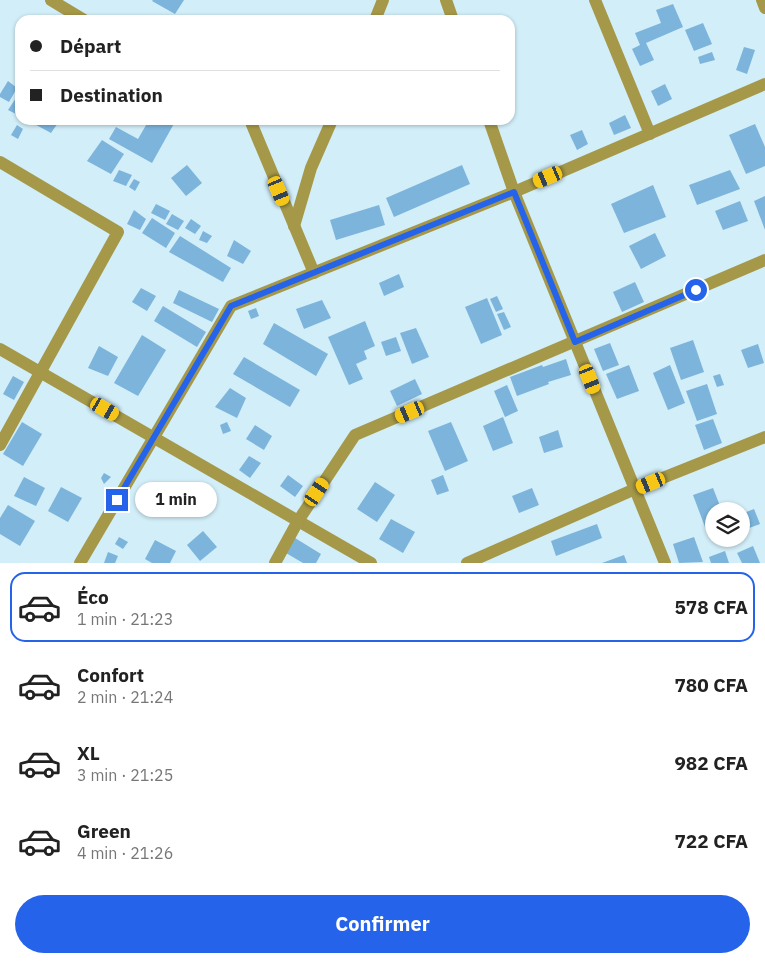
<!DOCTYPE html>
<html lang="fr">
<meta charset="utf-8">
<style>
body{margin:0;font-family:"IBM Plex Sans",sans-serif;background:#f2f2f2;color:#222;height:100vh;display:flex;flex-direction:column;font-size:19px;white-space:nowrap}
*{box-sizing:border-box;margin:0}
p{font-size:16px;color:#767676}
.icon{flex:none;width:28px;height:28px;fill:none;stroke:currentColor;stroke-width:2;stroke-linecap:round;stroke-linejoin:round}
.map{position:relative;height:563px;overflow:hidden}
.panel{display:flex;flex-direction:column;background:#fff;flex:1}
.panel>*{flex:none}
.top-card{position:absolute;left:15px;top:15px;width:500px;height:110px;border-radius:15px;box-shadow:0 1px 4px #0004;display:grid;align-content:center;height:110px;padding:0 15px;background:#fff}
.controls{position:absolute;left:705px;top:502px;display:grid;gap:10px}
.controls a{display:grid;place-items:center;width:45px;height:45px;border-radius:50%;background:#fff;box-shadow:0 1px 4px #0004;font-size:25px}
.end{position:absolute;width:22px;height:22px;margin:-11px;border:6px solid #2563eb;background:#fff;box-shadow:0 0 0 2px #fff}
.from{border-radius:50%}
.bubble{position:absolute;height:35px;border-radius:18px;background:#fff;box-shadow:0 1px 4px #0004;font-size:16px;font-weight:800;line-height:35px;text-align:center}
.car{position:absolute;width:15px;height:30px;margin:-15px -8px;border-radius:6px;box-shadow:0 0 4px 1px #0007;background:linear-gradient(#f5c518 24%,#345 0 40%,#f5c518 0 76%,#345 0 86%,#f5c518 0)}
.top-card b{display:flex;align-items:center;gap:18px;height:48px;font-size:19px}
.top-card b+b{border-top:1px solid #e0e0e0}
.top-card i{width:12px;height:12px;background:#222}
ul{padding:9px 0 0;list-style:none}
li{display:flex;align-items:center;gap:15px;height:70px;margin:0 10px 8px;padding:0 5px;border:2px solid transparent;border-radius:15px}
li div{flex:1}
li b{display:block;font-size:19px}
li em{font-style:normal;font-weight:800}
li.current{border-color:#2563eb}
li>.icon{width:45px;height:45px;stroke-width:1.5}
.action{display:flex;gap:10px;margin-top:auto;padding:10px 15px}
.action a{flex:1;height:58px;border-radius:30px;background:#2563eb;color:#fff;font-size:20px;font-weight:800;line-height:58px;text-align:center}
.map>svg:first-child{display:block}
.building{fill:#7cb4dc}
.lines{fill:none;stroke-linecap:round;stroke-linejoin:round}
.minor{stroke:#a59848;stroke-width:12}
.tertiary{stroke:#a59848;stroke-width:12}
.route{stroke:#2563eb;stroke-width:6}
</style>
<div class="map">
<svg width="765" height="563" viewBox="0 0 765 563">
<rect width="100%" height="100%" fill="#d2eef8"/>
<g class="building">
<path d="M153,0H184L175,14L152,1Z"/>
<path d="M673,4L683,27L646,43L654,60L640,66L632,49L640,45L635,33L661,23L656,10Z"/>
<path d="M703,23L712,44L694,51L685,30Z"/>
<path d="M744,47L755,50L747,74L736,70Z"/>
<path d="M712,52L715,60L700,64L698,57Z"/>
<path d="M8,81L17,88L9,102L0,97V94Z"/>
<path d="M665,84L672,99L658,106L651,91Z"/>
<path d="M20,92V116L8,110Z"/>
<path d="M625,115L631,128L614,135L609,123Z"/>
<path d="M27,120H60L51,133Z"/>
<path d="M149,120H176L152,163L109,139L116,127L138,139Z"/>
<path d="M755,124L765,147V166L746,174L729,135Z"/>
<path d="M17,125L23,129L18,139L11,135Z"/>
<path d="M582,130L588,144L577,150L570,135Z"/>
<path d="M102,140L124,154L111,174L87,161Z"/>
<path d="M187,165L202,183L186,196L171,178Z"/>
<path d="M462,165L470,184L394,217L386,198Z"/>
<path d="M119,170L132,175L126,186L113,181Z"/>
<path d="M730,170L740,189L697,205L689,185Z"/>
<path d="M134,179L140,182L135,191L129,187Z"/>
<path d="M653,185L666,217L624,233L611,204Z"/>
<path d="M765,196V230L754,201Z"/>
<path d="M740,201L748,221L723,230L715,211Z"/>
<path d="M156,204L170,211L165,220L151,213Z"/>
<path d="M379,205L385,225L336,240L330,220Z"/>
<path d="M134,210L146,219L140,230L127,224Z"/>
<path d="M172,214L184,221L178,230L166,224Z"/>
<path d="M152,218L175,233L166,248L142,233Z"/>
<path d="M191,219L201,226L195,234L185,228Z"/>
<path d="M203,231L212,236L207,243L199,240Z"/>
<path d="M655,233L666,256L641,269L629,246Z"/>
<path d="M180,236L231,268L223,282L169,252Z"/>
<path d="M234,240L251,251L243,264L227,256Z"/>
<path d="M399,274L404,287L384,296L379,283Z"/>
<path d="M635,282L644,302L622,312L613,292Z"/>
<path d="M141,288L156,296L147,311L132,302Z"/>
<path d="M179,290L219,309L212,322L173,303Z"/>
<path d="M497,296L503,309L496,312L490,299Z"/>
<path d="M487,298L502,335L481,344L465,307Z"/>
<path d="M322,300L331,318L304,329L296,309Z"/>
<path d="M163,306L206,332L197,347L154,321Z"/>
<path d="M256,308L259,316L251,319L248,311Z"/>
<path d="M504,312L511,327L504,330L497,314Z"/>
<path d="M365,321L375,346L364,351L367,359L356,364L363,379L349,385L328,337Z"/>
<path d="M274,323L328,354L316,376L263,344Z"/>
<path d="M416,328L429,357L412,364L400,333Z"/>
<path d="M142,335L166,350L138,396L114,383Z"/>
<path d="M396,337L401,351L386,356L381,342Z"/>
<path d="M693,340L704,372L681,380L670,348Z"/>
<path d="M610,343L619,365L603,371L594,349Z"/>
<path d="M758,344L764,363L748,368L741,350Z"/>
<path d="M99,346L118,357L108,376L88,368Z"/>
<path d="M244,357L300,390L290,407L233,374Z"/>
<path d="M566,359L571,375L548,382L549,384L517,396L510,377L542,365L543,367Z"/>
<path d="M629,365L639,391L617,399L606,374Z"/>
<path d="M670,365L685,403L668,410L653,373Z"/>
<path d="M720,374L724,385L717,387L713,376Z"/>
<path d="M13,376L24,382L14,400L3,394Z"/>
<path d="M415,379L422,394L397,406L390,391Z"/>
<path d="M707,384L717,414L697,421L686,391Z"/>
<path d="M507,385L518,411L505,417L494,391Z"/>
<path d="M230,388L246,398L237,418L215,407Z"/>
<path d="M503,417L513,443L493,451L483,426Z"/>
<path d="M713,419L722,443L704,450L695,425Z"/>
<path d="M22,422L42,434L23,466L3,454Z"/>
<path d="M227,422L231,431L223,434L220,425Z"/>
<path d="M451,422L468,461L445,471L428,431Z"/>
<path d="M255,425L272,436L264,450L246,439Z"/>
<path d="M558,430L563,447L544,453L539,437Z"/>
<path d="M249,456L261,463L250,478L239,470Z"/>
<path d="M104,473L111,477L104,484L101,478Z"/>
<path d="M288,475L303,486L295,497L280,486Z"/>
<path d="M443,475L449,491L437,495L431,480Z"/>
<path d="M24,477L45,488L36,506L14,496Z"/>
<path d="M375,482L395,495L377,522L357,509Z"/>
<path d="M61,487L82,498L68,522L48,511Z"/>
<path d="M532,488L539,505L519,513L512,496Z"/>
<path d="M713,488L722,511H714V533L708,535L693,495Z"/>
<path d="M8,505L35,521L20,546L0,534V518Z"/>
<path d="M754,509L760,524L741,531V514Z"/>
<path d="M391,519L415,532L403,553L379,539Z"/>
<path d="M597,524L602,538L556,556L551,541Z"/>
<path d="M203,531L217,547L200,561L187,545Z"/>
<path d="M119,537L128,542L123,549L115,544Z"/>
<path d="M694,537L703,562L679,563L673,544Z"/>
<path d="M295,538L321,554L316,563H303L286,553Z"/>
<path d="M155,540L176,551L170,563H152L145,559Z"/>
<path d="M753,546L760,563H742L737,553Z"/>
<path d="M725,551L729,563H711L709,557Z"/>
<path d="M108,552L118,556L115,563H104Z"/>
<path d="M624,555L627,563H602Z"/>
</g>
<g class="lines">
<g class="minor">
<path d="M51,0L84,20"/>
<path d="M446,0L453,20"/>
<path d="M595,0L650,134"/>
<path d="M375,20L383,0"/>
<path d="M250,120L314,273"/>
<path d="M489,120L514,192L665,563"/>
<path d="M0,162L118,232L0,445"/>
<path d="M294,226L311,168L332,120"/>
<path d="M0,349L371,563"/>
<path d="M80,563L231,306L514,192L765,84"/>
<path d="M275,563L298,521L355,435L765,260"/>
<path d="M467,563L635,489L765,437"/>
</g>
<path class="tertiary" d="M762,0L765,8"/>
</g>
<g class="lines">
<path class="route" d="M117,500L231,306L514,192L575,342L696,290"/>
</g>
</svg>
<div class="controls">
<a><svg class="icon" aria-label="layers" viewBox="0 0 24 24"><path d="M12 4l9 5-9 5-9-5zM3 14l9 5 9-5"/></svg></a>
</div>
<i class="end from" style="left:696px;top:290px"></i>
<i class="end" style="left:117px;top:500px"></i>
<div class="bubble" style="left:135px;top:482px;width:82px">1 min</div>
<i class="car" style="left:548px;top:177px;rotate:247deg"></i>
<i class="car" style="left:279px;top:191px;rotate:157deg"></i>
<i class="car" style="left:590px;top:379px;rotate:158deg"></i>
<i class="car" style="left:105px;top:409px;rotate:120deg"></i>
<i class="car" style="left:410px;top:412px;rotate:247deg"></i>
<i class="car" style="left:651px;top:483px;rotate:248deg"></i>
<i class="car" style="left:317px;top:492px;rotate:34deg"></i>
<div class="top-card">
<b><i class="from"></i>Départ</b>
<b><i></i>Destination</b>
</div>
</div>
<section class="panel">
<ul>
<li class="current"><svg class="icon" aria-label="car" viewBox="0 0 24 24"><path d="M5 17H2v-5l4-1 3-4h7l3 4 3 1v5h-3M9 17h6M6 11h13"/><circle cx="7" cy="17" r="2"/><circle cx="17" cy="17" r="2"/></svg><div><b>Éco</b><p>1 min · 21:23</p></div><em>578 CFA</em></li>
<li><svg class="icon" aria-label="car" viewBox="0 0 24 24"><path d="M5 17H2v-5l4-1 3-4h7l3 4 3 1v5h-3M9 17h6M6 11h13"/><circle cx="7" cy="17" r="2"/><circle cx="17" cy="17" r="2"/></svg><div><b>Confort</b><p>2 min · 21:24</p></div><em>780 CFA</em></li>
<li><svg class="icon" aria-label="car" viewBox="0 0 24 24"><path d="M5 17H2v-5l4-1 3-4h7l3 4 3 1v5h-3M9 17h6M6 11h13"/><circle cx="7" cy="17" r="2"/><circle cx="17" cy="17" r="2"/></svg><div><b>XL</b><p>3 min · 21:25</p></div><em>982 CFA</em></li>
<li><svg class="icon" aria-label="car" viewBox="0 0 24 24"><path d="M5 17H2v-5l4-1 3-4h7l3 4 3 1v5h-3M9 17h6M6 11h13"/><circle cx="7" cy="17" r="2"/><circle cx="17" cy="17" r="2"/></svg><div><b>Green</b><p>4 min · 21:26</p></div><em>722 CFA</em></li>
</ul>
<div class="action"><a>Confirmer</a></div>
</section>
